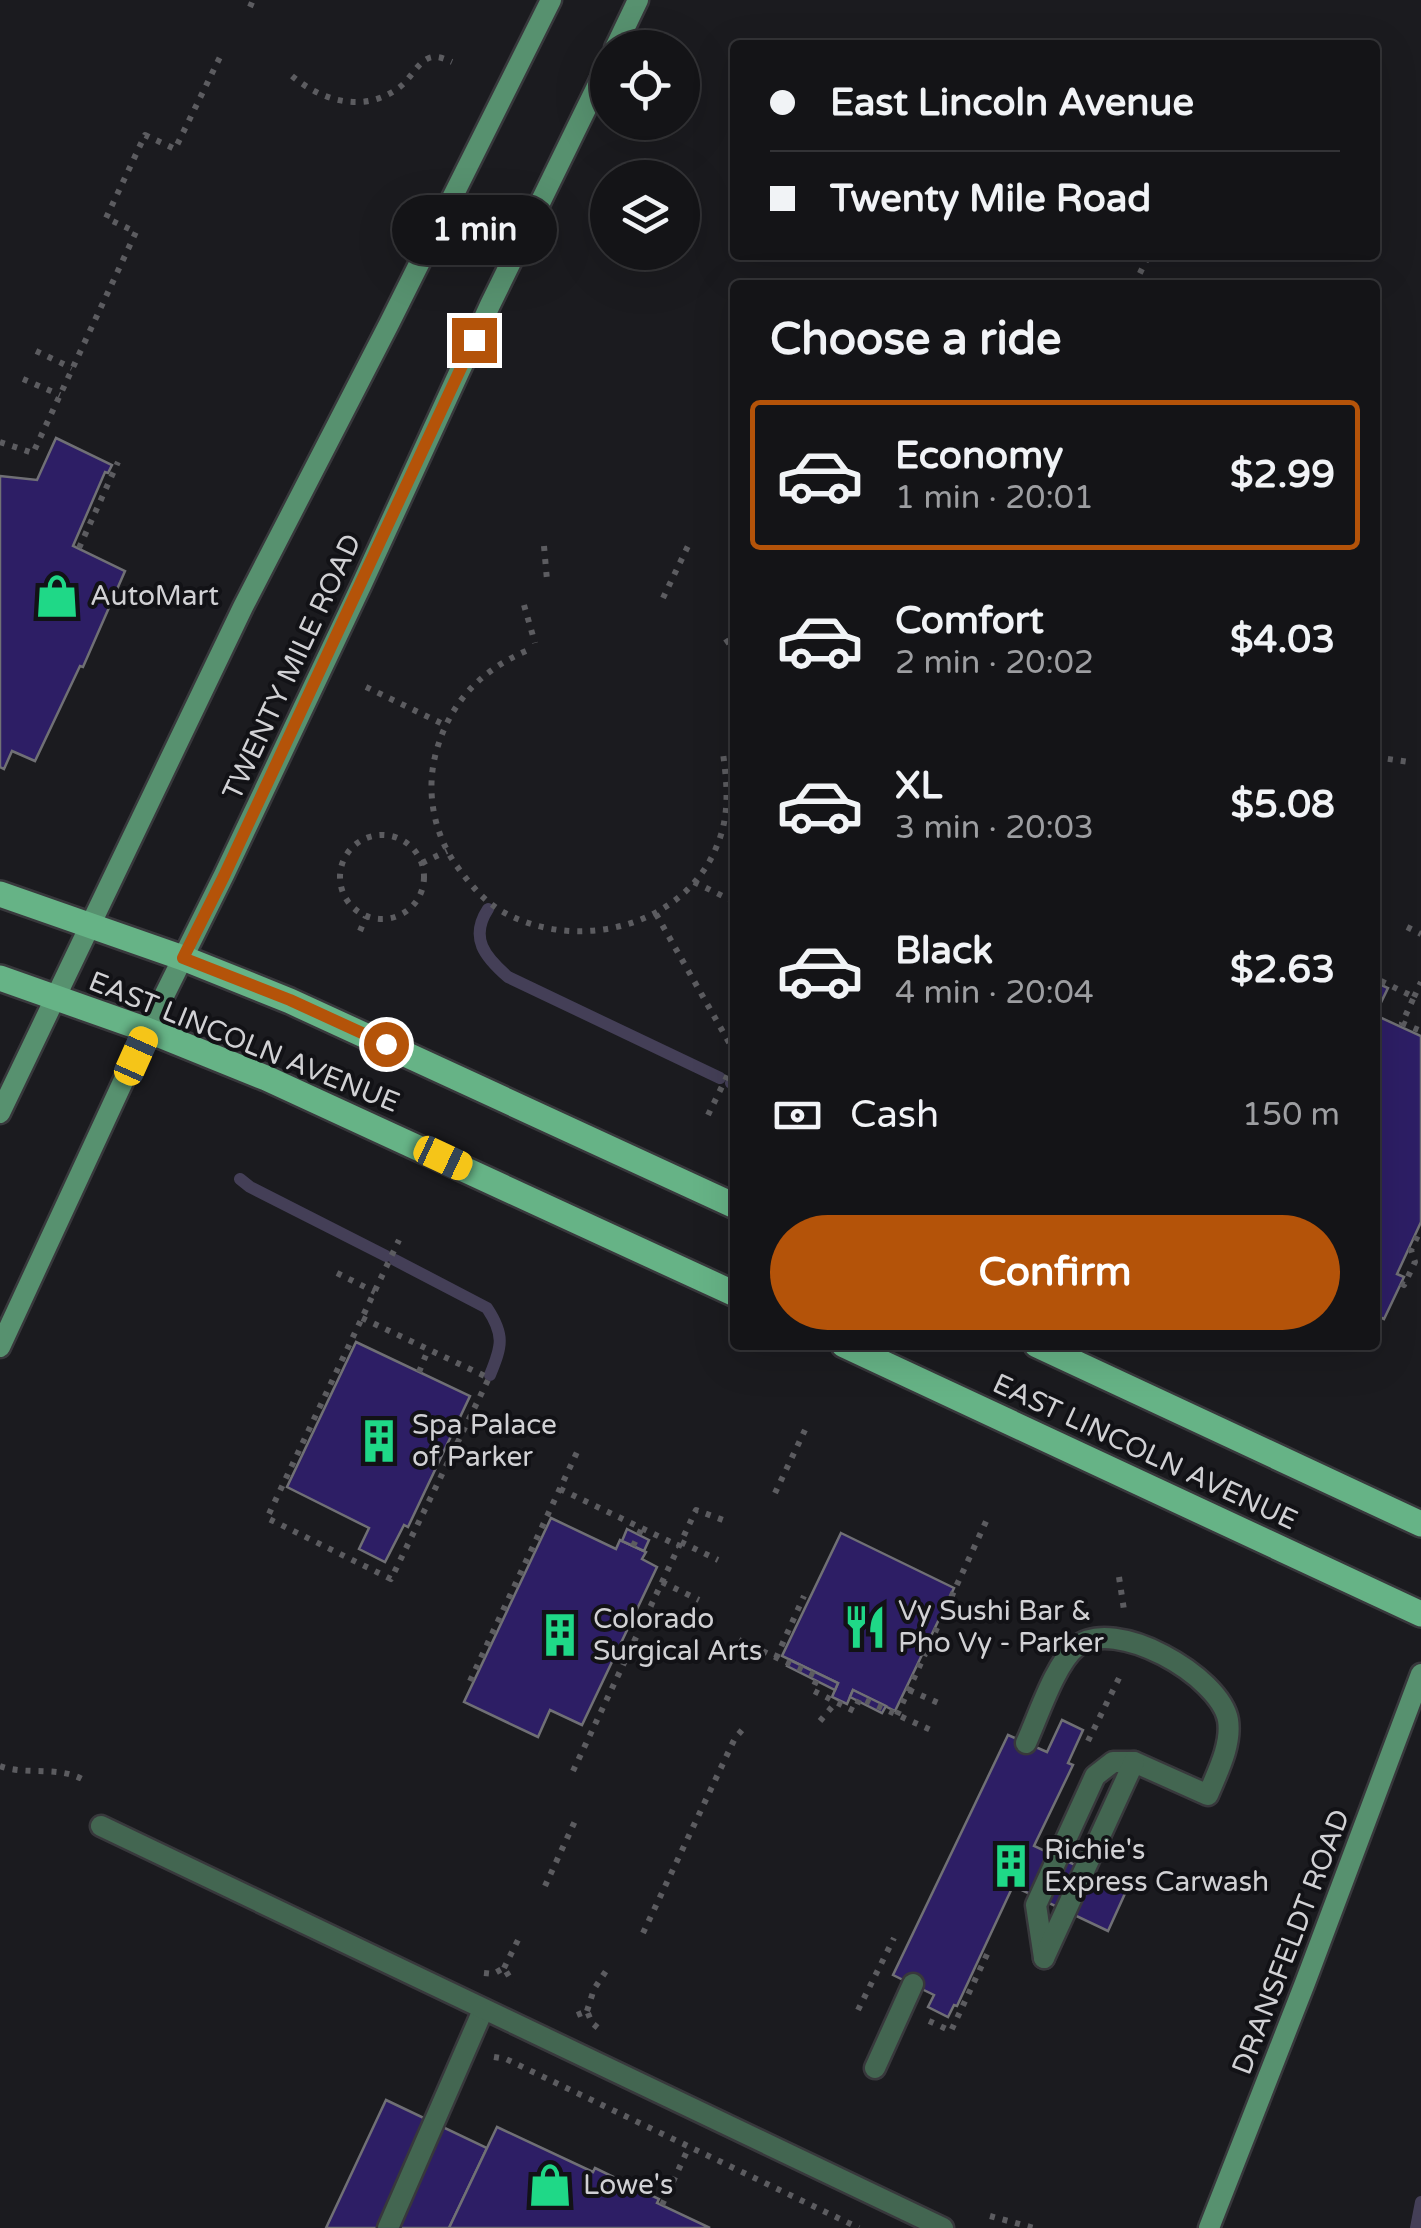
<!DOCTYPE html>
<meta charset="utf-8">
<style>
body{margin:0;font-family:"Varela Round",sans-serif;background:#212124;color:#f1f3f6;height:100vh;display:flex;flex-direction:column;font-size:38px;white-space:nowrap}
*{box-sizing:border-box;margin:0}
p{font-size:32px;color:#9d9ea1}
.icon{flex:none;width:55px;height:55px;fill:none;stroke:currentColor;stroke-width:2;stroke-linecap:round;stroke-linejoin:round}
.map{position:relative;flex:1;overflow:hidden}
.sheet{position:absolute;left:730px;top:280px;width:650px;height:1070px;display:flex;flex-direction:column;background:#141417;border-radius:10px;box-shadow:0 10px 40px #0002,0 0 0 2px #333336}
.sheet>*{flex:none}
.guide{position:absolute;left:730px;top:40px;width:650px;height:220px;border-radius:10px;box-shadow:0 10px 40px #0002,0 0 0 2px #333336;display:grid;align-content:center;height:220px;padding:0 40px;background:#141417}
.fabs{position:absolute;left:590px;top:30px;display:grid;gap:20px}
.fabs a{display:grid;place-items:center;width:110px;height:110px;border-radius:50%;background:#141417;box-shadow:0 10px 40px #0002,0 0 0 2px #333336;font-size:50px}
.end{position:absolute;width:45px;height:45px;margin:-22px;border:12px solid #b45309;background:#fff;box-shadow:0 0 0 5px #fff}
.from{border-radius:50%}
.bubble{position:absolute;height:70px;border-radius:35px;background:#141417;box-shadow:0 10px 40px #0002,0 0 0 2px #333336;font-size:32px;font-weight:700;line-height:70px;text-align:center}
.car{position:absolute;width:30px;height:60px;margin:-30px -15px;border-radius:12px;box-shadow:0 0 8px 2px #0007;background:linear-gradient(#f5c518 24%,#345 0 40%,#f5c518 0 76%,#345 0 86%,#f5c518 0)}
.guide b{display:flex;align-items:center;gap:35px;height:95px;font-size:38px}
.guide b+b{border-top:2px solid #333336}
.guide i{width:25px;height:25px;background:#f1f3f6}
ul{padding:0;list-style:none}
li{display:flex;align-items:center;gap:30px;height:150px;margin:0 20px 15px;padding:0 20px;border:5px solid transparent;border-radius:10px}
li div{flex:1}
li b{display:block;font-size:38px}
li em{font-style:normal;font-weight:700}
li.on{border-color:#b45309}
li>.icon{width:90px;height:90px;stroke-width:1.5}
h2{padding:0 40px;font-size:45px;line-height:120px}
.pay{display:flex;align-items:center;gap:25px;height:110px;padding:0 40px;font-size:38px}
.pay p{margin-inline-start:auto}
.cta{display:flex;gap:20px;margin-top:auto;padding:20px 40px}
.cta a{flex:1;height:115px;border-radius:60px;background:#b45309;color:#fff;font-size:40px;font-weight:700;line-height:115px;text-align:center}
.map>svg:first-child{display:block}
.lines{fill:none;stroke-linecap:round;stroke-linejoin:round}
.stream{stroke:#443f57;stroke-width:12}
.building{fill:#2d1e65;stroke:#707075;stroke-width:2.5}
.lane-casing{stroke:#38383c;stroke-width:25}
.street-casing{stroke:#38383c;stroke-width:25}
.secondary-casing{stroke:#38383c;stroke-width:25}
.primary-casing{stroke:#38383c;stroke-width:30}
.path{stroke:#5c5c60;stroke-width:6;stroke-dasharray:5 8;stroke-linecap:butt}
.lane{stroke:#436651;stroke-width:20}
.street{stroke:#436651;stroke-width:20}
.secondary{stroke:#57916f;stroke-width:20}
.primary{stroke:#66b386;stroke-width:25}
.route{stroke:#b45309;stroke-width:12}
.labels{text-anchor:middle;dominant-baseline:central;stroke-width:8;stroke-linejoin:round;paint-order:stroke}
.poi-label{font-size:28px;fill:#d1d1d4;stroke:#121216;text-anchor:start}
.street-label{font-size:28px;fill:#d1d1d4;stroke:#121216}
</style>
<div class="map">
<svg width="1421" height="2228" viewBox="0 0 1421 2228">
<rect width="100%" height="100%" fill="#1b1b1f"/>
<g class="lines">
<g class="stream">
<path d="M488,909C469,938 485,957 508,977L720,1078"/>
<path d="M731,1083L735,1085"/>
<path d="M240,1179L250,1187L386,1256"/>
<path d="M395,1260L487,1308C505,1335 502,1346 490,1375"/>
<path d="M1416,2228L1421,2202"/>
</g>
</g>
<g class="building">
<path d="M56,438L112,465L108,473L105,472L73,546L125,571L83,667L80,666L35,761L12,751L4,769L0,767V476L37,480Z"/>
<path d="M1375,982L1388,988L1375,1015L1421,1036V1222L1397,1274L1404,1277L1384,1319L1375,1315Z"/>
<path d="M356,1342L470,1396L408,1527L404,1525L385,1562L359,1549L369,1528L287,1487Z"/>
<path d="M551,1518L616,1549L620,1540L646,1552L642,1559L657,1567L582,1725L550,1710L538,1737L464,1702Z"/>
<path d="M627,1529L649,1540L644,1551L622,1541Z"/>
<path d="M841,1533L954,1588L895,1711L853,1690L847,1704L832,1697L838,1683L782,1656Z"/>
<path d="M790,1660L838,1683L835,1690L787,1666Z"/>
<path d="M853,1690L886,1706L882,1713L850,1697Z"/>
<path d="M1062,1720L1083,1730L1068,1763L1073,1765L1034,1846L1127,1889L1108,1931L1013,1886L957,2006L954,2005L948,2017L928,2007L934,1995L893,1975L1008,1735L1047,1752Z"/>
<path d="M386,2100L487,2148L449,2228H326Z"/>
<path d="M497,2127L593,2172L595,2168L659,2199L657,2203L710,2228H449Z"/>
</g>
<g class="lines">
<g class="lane-casing">
<g id="lane">
<path d="M1026,1743C1038,1717 1055,1664 1076,1647C1114,1615 1220,1676 1228,1720C1232,1745 1217,1773 1208,1795L1134,1762H1113L1095,1776L1036,1905L1044,1958"/>
<path d="M1044,1958L1134,1762"/>
<path d="M875,2068L913,1984"/>
<path d="M388,2228L483,2010"/>
</g>
</g>
<g class="street-casing">
<path id="street" d="M101,1826L943,2228"/>
</g>
<g class="secondary-casing">
<g id="secondary">
<path d="M615,48L638,0"/>
<path d="M0,1113L243,607L389,324L551,0"/>
<path d="M0,1347L147,1030L224,875L361,586L490,305L608,64"/>
<path d="M1209,2228L1305,1983L1421,1674"/>
</g>
</g>
<g class="primary-casing">
<g id="primary">
<path d="M0,894L183,958L290,1001L735,1206"/>
<path d="M0,978L147,1030L266,1078L735,1294"/>
<path d="M844,1345L1421,1614"/>
<path d="M1037,1345L1421,1524"/>
</g>
</g>
<g class="path">
<path d="M250,7L253,0"/>
<path d="M292,76C323,102 366,114 401,86C410,79 418,62 429,58C437,55 445,59 452,62"/>
<path d="M1134,285L1149,255"/>
<path d="M36,351L72,368"/>
<path d="M23,379L60,395"/>
<path d="M0,442L33,453L136,232L106,218L145,135L175,149L220,57"/>
<path d="M544,546L547,580"/>
<path d="M79,548L118,462"/>
<path d="M663,598L688,546"/>
<path d="M524,605L535,643"/>
<path d="M725,643L735,636"/>
<path d="M526,651C482,670 451,701 437,749C425,789 433,832 456,865C470,884 484,902 505,913C579,953 687,926 718,843C730,814 727,783 723,753"/>
<path d="M366,687L445,725"/>
<path d="M1375,757L1409,762"/>
<circle cx="382" cy="877" r="42"/>
<path d="M422,863L447,851"/>
<path d="M694,882L735,902"/>
<path d="M656,914L735,1053"/>
<path d="M1407,927L1421,934"/>
<path d="M360,931L366,917"/>
<path d="M1381,981L1414,997L1402,1023L1421,1031"/>
<path d="M1414,997L1421,982"/>
<path d="M708,1115L735,1060"/>
<path d="M337,1273L375,1292"/>
<path d="M1401,1283L1404,1285L1415,1262L1411,1250L1421,1229"/>
<path d="M362,1318L489,1378L391,1579L267,1518L399,1240"/>
<path d="M419,1372L428,1350"/>
<path d="M560,1489L679,1546"/>
<path d="M775,1493L805,1430"/>
<path d="M681,1542L718,1560"/>
<path d="M633,1546L642,1528"/>
<path d="M1119,1577L1124,1610"/>
<path d="M662,1582L699,1600"/>
<path d="M739,1640L818,1677L812,1690L854,1711L860,1698L933,1731"/>
<path d="M776,1658L804,1596"/>
<path d="M470,1681L578,1450"/>
<path d="M909,1690L943,1705"/>
<path d="M897,1715L989,1515"/>
<path d="M820,1721L837,1701"/>
<path d="M1088,1741L1122,1672"/>
<path d="M0,1766C27,1776 57,1765 84,1780"/>
<path d="M573,1771L696,1510L723,1520"/>
<path d="M545,1886L575,1821"/>
<path d="M643,1933L735,1738L743,1729"/>
<path d="M504,1968L521,1934"/>
<path d="M484,1973L493,1974L504,1968L513,1983"/>
<path d="M858,2010L894,1938"/>
<path d="M587,2011L594,1989L606,1971"/>
<path d="M577,2015L587,2011L592,2023L598,2028"/>
<path d="M929,2021L951,2031L990,1948"/>
<path d="M494,2057L506,2059L859,2228"/>
<path d="M662,2205L689,2147"/>
<path d="M990,2216L1034,2228"/>
</g>
<use href="#lane" class="lane"/>
<use href="#street" class="street"/>
<use href="#secondary" class="secondary"/>
<use href="#primary" class="primary"/>
</g>
<g class="lines">
<path class="route" d="M386,1044L290,1000L183,958L224,876L474,340"/>
</g>
<defs>
<g id="shop-bare" transform="scale(3.45)"><path d="M-5-2.5h2.3a2.7 3.5 0 0 1 5.4 0H5L5.5 6h-11ZM-1.5-2.5h3a1.5 2.3 0 0 0-3 0Z" fill="#1fd887" stroke="#121216" stroke-width="2.5" paint-order="stroke"/></g>
<g id="building-bare" transform="scale(3.45)"><path d="M-4-6H4V6H1V3H-1V6H-4ZM-2.5-4.3h1.7v1.8h-1.7ZM.8-4.3h1.7v1.8H.8ZM-2.5-1h1.7V.8h-1.7ZM.8-1h1.7V.8H.8Z" fill="#1fd887" stroke="#121216" stroke-width="2.5" paint-order="stroke"/></g>
<g id="restaurant-bare" transform="scale(3.45)"><path d="M-5-6h1v4h1v-4h1v4h1v-4h1v5L-1.5 .5V6h-2V.5L-5-1ZM5-6V6H3V1.5H1.5Q1.5-4 5-6Z" fill="#1fd887" stroke="#121216" stroke-width="2.5" paint-order="stroke"/></g>
</defs>
<g fill-rule="evenodd">
<use href="#shop-bare" x="57" y="596"/>
<use href="#building-bare" x="379" y="1441"/>
<use href="#restaurant-bare" x="865" y="1627"/>
<use href="#building-bare" x="560" y="1635"/>
<use href="#building-bare" x="1011" y="1866"/>
<use href="#shop-bare" x="550" y="2185"/>
</g>
<g class="labels">
<g class="poi-label">
<text x="90" y="596">AutoMart</text>
<text x="412" y="1425">Spa Palace<tspan x="412" dy="32">of Parker</tspan></text>
<text x="898" y="1611">Vy Sushi Bar &amp;<tspan x="898" dy="32">Pho Vy - Parker</tspan></text>
<text x="593" y="1619">Colorado<tspan x="593" dy="32">Surgical Arts</tspan></text>
<text x="1044" y="1850">Richie's<tspan x="1044" dy="32">Express Carwash</tspan></text>
<text x="583" y="2185">Lowe's</text>
</g>
<g class="street-label">
<text transform="translate(292 667) rotate(-65)">TWENTY MILE ROAD</text>
<text transform="translate(244 1042) rotate(22)">EAST LINCOLN AVENUE</text>
<text transform="translate(1145 1452) rotate(25)">EAST LINCOLN AVENUE</text>
<text transform="translate(1291 1942) rotate(-69)">DRANSFELDT ROAD</text>
</g>
</g>
</svg>
<div class="fabs">
<a><svg class="icon" aria-label="locate" viewBox="0 0 24 24"><circle cx="12" cy="12" r="6"/><path d="M12 2v4M12 18v4M2 12h4M18 12h4"/></svg></a>
<a><svg class="icon" aria-label="layers" viewBox="0 0 24 24"><path d="M12 4l9 5-9 5-9-5zM3 14l9 5 9-5"/></svg></a>
</div>
<i class="end from" style="left:386px;top:1044px"></i>
<i class="end" style="left:474px;top:340px"></i>
<div class="bubble" style="left:392px;top:195px;width:165px">1 min</div>
<i class="car" style="left:136px;top:1056px;rotate:24deg"></i>
<i class="car" style="left:443px;top:1158px;rotate:115deg"></i>
<div class="guide">
<b><i class="from"></i>East Lincoln Avenue</b>
<b><i></i>Twenty Mile Road</b>
</div>
<section class="sheet">
<h2>Choose a ride</h2>
<ul>
<li class="on"><svg class="icon" aria-label="car" viewBox="0 0 24 24"><path d="M5 17H2v-5l4-1 3-4h7l3 4 3 1v5h-3M9 17h6M6 11h13"/><circle cx="7" cy="17" r="2"/><circle cx="17" cy="17" r="2"/></svg><div><b>Economy</b><p>1 min · 20:01</p></div><em>$2.99</em></li>
<li><svg class="icon" aria-label="car" viewBox="0 0 24 24"><path d="M5 17H2v-5l4-1 3-4h7l3 4 3 1v5h-3M9 17h6M6 11h13"/><circle cx="7" cy="17" r="2"/><circle cx="17" cy="17" r="2"/></svg><div><b>Comfort</b><p>2 min · 20:02</p></div><em>$4.03</em></li>
<li><svg class="icon" aria-label="car" viewBox="0 0 24 24"><path d="M5 17H2v-5l4-1 3-4h7l3 4 3 1v5h-3M9 17h6M6 11h13"/><circle cx="7" cy="17" r="2"/><circle cx="17" cy="17" r="2"/></svg><div><b>XL</b><p>3 min · 20:03</p></div><em>$5.08</em></li>
<li><svg class="icon" aria-label="car" viewBox="0 0 24 24"><path d="M5 17H2v-5l4-1 3-4h7l3 4 3 1v5h-3M9 17h6M6 11h13"/><circle cx="7" cy="17" r="2"/><circle cx="17" cy="17" r="2"/></svg><div><b>Black</b><p>4 min · 20:04</p></div><em>$2.63</em></li>
</ul>
<div class="pay"><svg class="icon" aria-label="cash" viewBox="0 0 24 24"><path d="M3 7h18v10H3z"/><circle cx="12" cy="12" r="2"/></svg>Cash<p>150 m</p></div>
<div class="cta"><a>Confirm</a></div>
</section>
</div>
